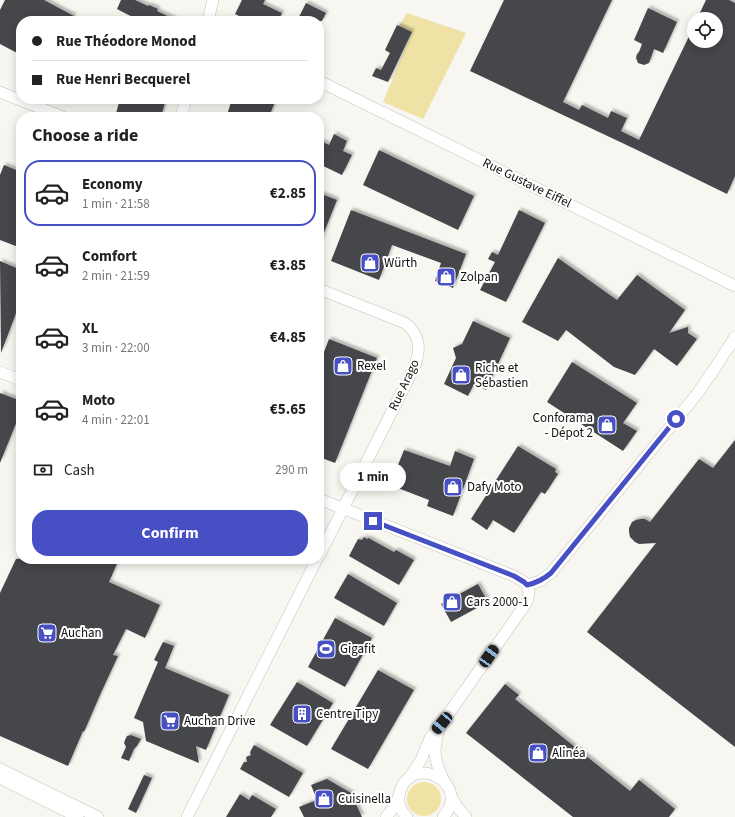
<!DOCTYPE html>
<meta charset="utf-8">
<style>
body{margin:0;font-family:"Source Sans 3",sans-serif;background:#f2f2f2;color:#222;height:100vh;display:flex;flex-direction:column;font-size:15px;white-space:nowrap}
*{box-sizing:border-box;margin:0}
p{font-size:13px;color:#767676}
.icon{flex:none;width:22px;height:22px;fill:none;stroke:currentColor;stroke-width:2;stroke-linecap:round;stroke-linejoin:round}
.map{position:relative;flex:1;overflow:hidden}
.drawer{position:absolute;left:16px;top:112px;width:308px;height:452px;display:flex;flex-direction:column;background:#fff;border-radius:16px;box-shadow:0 2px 10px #0003}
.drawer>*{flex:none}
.banner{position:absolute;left:16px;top:16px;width:308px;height:88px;border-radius:16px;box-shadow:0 2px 10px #0003;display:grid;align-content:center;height:88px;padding:0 16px;background:#fff}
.tools{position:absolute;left:687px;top:12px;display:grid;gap:8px}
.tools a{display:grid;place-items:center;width:36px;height:36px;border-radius:50%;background:#fff;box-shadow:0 2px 10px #0003;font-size:20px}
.end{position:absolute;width:18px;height:18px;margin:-9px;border:5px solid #464fc4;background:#fff;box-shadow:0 0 0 2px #fff}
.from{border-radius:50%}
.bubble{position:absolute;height:28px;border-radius:14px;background:#fff;box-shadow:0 2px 10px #0003;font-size:13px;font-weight:700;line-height:28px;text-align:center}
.car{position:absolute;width:12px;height:24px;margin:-12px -6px;border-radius:5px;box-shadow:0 0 3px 1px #0007;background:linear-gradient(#222 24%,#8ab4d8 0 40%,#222 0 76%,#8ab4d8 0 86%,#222 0)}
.banner b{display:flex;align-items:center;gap:14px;height:38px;font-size:15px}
.banner b+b{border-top:1px solid #e0e0e0}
.banner i{width:10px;height:10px;background:#222}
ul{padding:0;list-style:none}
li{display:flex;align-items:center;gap:12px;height:66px;margin:0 8px 6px;padding:0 8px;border:2px solid transparent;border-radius:16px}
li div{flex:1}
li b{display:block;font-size:15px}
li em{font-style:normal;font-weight:700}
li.on{border-color:#464fc4}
li>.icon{width:36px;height:36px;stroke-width:1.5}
h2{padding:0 16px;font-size:18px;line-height:48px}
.pay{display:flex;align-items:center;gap:10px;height:44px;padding:0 16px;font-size:15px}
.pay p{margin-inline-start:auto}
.cta{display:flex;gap:8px;margin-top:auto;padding:8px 16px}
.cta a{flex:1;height:46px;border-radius:16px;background:#464fc4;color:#fff;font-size:16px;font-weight:700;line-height:46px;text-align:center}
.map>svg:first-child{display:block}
.green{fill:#f0e2a4}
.building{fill:#45464c;filter:url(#shadow)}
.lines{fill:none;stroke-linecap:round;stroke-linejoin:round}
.street-casing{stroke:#c2c1ba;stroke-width:12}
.street{stroke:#fff;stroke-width:11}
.route{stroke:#464fc4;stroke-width:5}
.labels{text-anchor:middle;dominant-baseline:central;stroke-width:4;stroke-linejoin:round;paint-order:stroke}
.street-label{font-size:13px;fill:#131210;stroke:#fff}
.poi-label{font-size:13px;fill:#131210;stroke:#fff;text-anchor:start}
</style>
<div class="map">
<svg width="735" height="817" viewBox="0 0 735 817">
<defs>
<filter id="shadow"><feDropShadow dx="2.5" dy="-2.5" stdDeviation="1" flood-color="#0004"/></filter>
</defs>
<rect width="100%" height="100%" fill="#f8f6f0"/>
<g class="green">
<path d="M407,13L466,33L423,119L383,102L411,35L399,26Z"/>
<circle cx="424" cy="799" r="17"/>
</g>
<g class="building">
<path d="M5,0H44L74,16L72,21H21V55L0,44V10Z"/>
<path d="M121,0H135L148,6L149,5L158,9L157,11L178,21H140L117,9Z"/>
<path d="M242,0H265L263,4L282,13L278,21H249L235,14Z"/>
<path d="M504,0H612L563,102L579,110L582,105L608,118L611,111L627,118L621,131L639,140L694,26V41H716V19H697L706,0H729L735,3V176L727,194L635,149L470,71Z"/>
<path d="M306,3L326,13L322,21H297Z"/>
<path d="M648,8L677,22L663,53L654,49L649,63L644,65L638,63L636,58L637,54L639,52L642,44L634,40Z"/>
<path d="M397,25L412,32L388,82L372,76L376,68L381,70L390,53L385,50Z"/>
<path d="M120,99H166L161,117H115Z"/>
<path d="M232,99H276L269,117H230L231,116L227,115Z"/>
<path d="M334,134L347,141L343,151L352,155L342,175L319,164V140L329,145Z"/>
<path d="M379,150L474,196L458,230L363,185Z"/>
<path d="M4,165L21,172V248L0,240V175Z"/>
<path d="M319,193L337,200L319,245Z"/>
<path d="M351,210L466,254L453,288L435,281L441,263L392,245L379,280L331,261Z"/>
<path d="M519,210L545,223L506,302L480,290L495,262L488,259L492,252L498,255Z"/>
<path d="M558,258L617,300L637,275L685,310L669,333L688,327V333L697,339L677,366L654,349L635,375L614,367L566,330L558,341L522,322Z"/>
<path d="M0,261L21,270V300L1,353Z"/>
<path d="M473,321L510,338L486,390L474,384L468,396L444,384L456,358L453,348L462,344Z"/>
<path d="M329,339L377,358L335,463L319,457V365Z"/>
<path d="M572,362L637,403L623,423L637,431L623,451L547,402Z"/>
<path d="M0,393L21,401V411L0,463Z"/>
<path d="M735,440V747L587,632L656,543L639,544L635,542L630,537L629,532V528L632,522L636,520L641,519H645L650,522L699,459L713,468Z"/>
<path d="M518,446L556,469L555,472L558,474L545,494L541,492L514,533L493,520L487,530L471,519Z"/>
<path d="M404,450L450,466L455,451L474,459L453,516L427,506L429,500L390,485Z"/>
<path d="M364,537L367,539L369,538L372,540L394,552L396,550L414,560L399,585L349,556L358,539L362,540Z"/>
<path d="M16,559H119L109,582L160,605L145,638L126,629L113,655L118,656L100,695L84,732L83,731L68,766L0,736V593Z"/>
<path d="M348,574L397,603L384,626L334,598Z"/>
<path d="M478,584L488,602L451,622L441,604Z"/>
<path d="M335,618L372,638L345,687L308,667Z"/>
<path d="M163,642L174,646L165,668L229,695L206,750L196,746L199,763L146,741L143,722L134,718L158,662L154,660Z"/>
<path d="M378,670L414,690L368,769L331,749Z"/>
<path d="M297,682L333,703L307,746L270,725Z"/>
<path d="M505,684L519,695L515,699L630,791L639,780L675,809L669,817H573L466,733Z"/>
<path d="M131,735L141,739L137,746L134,749L129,761L121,758L126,747L124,743L125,740L127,736Z"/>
<path d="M254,745L303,773L289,797L240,769L244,762H247L246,757L251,755L250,752Z"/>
<path d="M144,775L152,778L136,813L128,809Z"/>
<path d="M327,779L351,793L362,817H304L299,807L317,800L311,785Z"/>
<path d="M240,794L249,800L252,795L276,809L271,817H226Z"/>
</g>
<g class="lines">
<g class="street-casing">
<g id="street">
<path d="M208,21L213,0"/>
<path d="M319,81L735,286"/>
<path d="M0,92L63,117"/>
<path d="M181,117L186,99"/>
<path d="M319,289L405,323C422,336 421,352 413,370L319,556"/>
<path d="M0,372L21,380"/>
<path d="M319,499L514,576L524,582L527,585"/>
<path d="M439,730C432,750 435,763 444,781"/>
<path d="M0,769L98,817"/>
<path d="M0,778L78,817"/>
<path d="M409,778L421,760L430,738L442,723L527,602L529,592L527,585L540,581L551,573L697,394L715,368L735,337"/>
<path d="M451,797L458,808L466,817"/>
<path d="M187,817L317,559"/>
<path d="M386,817L394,807L399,796"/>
<path d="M407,817C400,810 397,801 400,791C413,752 473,784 443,817"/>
</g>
</g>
<use href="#street" class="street"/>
</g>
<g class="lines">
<path class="route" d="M373,521L514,576L524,582L527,585C536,583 544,579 551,573L676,419"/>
</g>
<defs>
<g id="shop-square" transform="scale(1)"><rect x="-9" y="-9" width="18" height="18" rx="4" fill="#464fc4" stroke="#fff"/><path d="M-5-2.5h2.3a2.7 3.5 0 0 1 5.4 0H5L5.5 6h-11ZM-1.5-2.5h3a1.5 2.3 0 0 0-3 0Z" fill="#fff"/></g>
<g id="supermarket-square" transform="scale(1)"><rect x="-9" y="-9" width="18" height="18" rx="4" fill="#464fc4" stroke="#fff"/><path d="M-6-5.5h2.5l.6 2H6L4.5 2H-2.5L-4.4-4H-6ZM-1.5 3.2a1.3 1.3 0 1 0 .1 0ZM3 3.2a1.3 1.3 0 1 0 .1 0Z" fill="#fff"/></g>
<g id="stadium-square" transform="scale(1)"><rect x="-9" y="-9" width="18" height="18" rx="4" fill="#464fc4" stroke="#fff"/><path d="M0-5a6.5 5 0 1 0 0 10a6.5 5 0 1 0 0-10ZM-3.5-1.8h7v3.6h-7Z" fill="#fff"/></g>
<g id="building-square" transform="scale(1)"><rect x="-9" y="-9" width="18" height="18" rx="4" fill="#464fc4" stroke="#fff"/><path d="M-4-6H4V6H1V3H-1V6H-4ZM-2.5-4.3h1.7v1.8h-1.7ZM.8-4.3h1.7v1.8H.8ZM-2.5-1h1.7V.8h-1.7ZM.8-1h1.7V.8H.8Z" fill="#fff"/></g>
</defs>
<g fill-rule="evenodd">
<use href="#shop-square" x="370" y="263"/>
<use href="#shop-square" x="446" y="277"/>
<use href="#shop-square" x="343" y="366"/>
<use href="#shop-square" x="461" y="375"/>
<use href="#shop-square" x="607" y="425"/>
<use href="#shop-square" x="453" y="487"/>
<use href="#shop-square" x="452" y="602"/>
<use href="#supermarket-square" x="47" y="633"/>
<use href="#stadium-square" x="326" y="649"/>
<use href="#building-square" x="302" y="714"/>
<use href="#supermarket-square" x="170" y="721"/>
<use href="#shop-square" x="538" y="753"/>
<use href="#shop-square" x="324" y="799"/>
</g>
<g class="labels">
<g class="street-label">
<text transform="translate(527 183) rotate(26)">Rue Gustave Eiffel</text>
<text transform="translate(404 385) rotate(-65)">Rue Arago</text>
</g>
<g class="poi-label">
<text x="384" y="263">Würth</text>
<text x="460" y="277">Zolpan</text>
<text x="357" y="366">Rexel</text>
<text x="475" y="368">Riche et<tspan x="475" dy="15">Sébastien</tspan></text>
<text x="593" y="418" text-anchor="end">Conforama<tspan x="593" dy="15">- Dépot 2</tspan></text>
<text x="467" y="487">Dafy Moto</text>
<text x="466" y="602">Cars 2000-1</text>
<text x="61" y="633">Auchan</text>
<text x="340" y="649">Gigafit</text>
<text x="316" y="714">Centre Tipy</text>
<text x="184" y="721">Auchan Drive</text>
<text x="552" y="753">Alinéa</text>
<text x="338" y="799">Cuisinella</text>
</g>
</g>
</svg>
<div class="tools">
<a><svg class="icon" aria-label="locate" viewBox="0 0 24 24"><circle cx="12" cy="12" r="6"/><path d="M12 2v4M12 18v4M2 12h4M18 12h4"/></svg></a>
</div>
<i class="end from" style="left:676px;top:419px"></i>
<i class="end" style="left:373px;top:521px"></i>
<div class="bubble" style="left:340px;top:463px;width:66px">1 min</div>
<i class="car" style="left:489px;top:656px;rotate:35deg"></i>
<i class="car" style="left:442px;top:723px;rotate:220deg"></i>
<div class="banner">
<b><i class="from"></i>Rue Théodore Monod</b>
<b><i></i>Rue Henri Becquerel</b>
</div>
<section class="drawer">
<h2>Choose a ride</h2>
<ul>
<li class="on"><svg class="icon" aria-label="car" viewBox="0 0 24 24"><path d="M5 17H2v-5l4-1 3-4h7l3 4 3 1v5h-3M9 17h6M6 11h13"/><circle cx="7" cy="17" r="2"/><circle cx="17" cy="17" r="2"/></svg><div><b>Economy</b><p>1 min · 21:58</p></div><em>€2.85</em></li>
<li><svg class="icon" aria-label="car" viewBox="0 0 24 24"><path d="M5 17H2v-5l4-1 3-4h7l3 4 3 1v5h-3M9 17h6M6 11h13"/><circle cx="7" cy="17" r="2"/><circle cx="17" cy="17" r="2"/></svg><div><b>Comfort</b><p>2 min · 21:59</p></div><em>€3.85</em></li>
<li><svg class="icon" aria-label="car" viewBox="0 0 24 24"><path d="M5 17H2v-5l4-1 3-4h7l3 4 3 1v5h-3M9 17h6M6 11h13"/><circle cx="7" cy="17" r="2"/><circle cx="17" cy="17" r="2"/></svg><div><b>XL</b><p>3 min · 22:00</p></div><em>€4.85</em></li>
<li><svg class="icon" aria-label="car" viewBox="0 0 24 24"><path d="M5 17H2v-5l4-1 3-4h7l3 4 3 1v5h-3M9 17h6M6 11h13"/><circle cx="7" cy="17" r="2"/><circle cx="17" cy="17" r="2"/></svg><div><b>Moto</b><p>4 min · 22:01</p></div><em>€5.65</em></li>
</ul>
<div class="pay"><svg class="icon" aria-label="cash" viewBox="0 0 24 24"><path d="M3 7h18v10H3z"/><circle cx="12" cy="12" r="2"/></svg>Cash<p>290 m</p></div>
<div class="cta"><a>Confirm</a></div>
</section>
</div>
